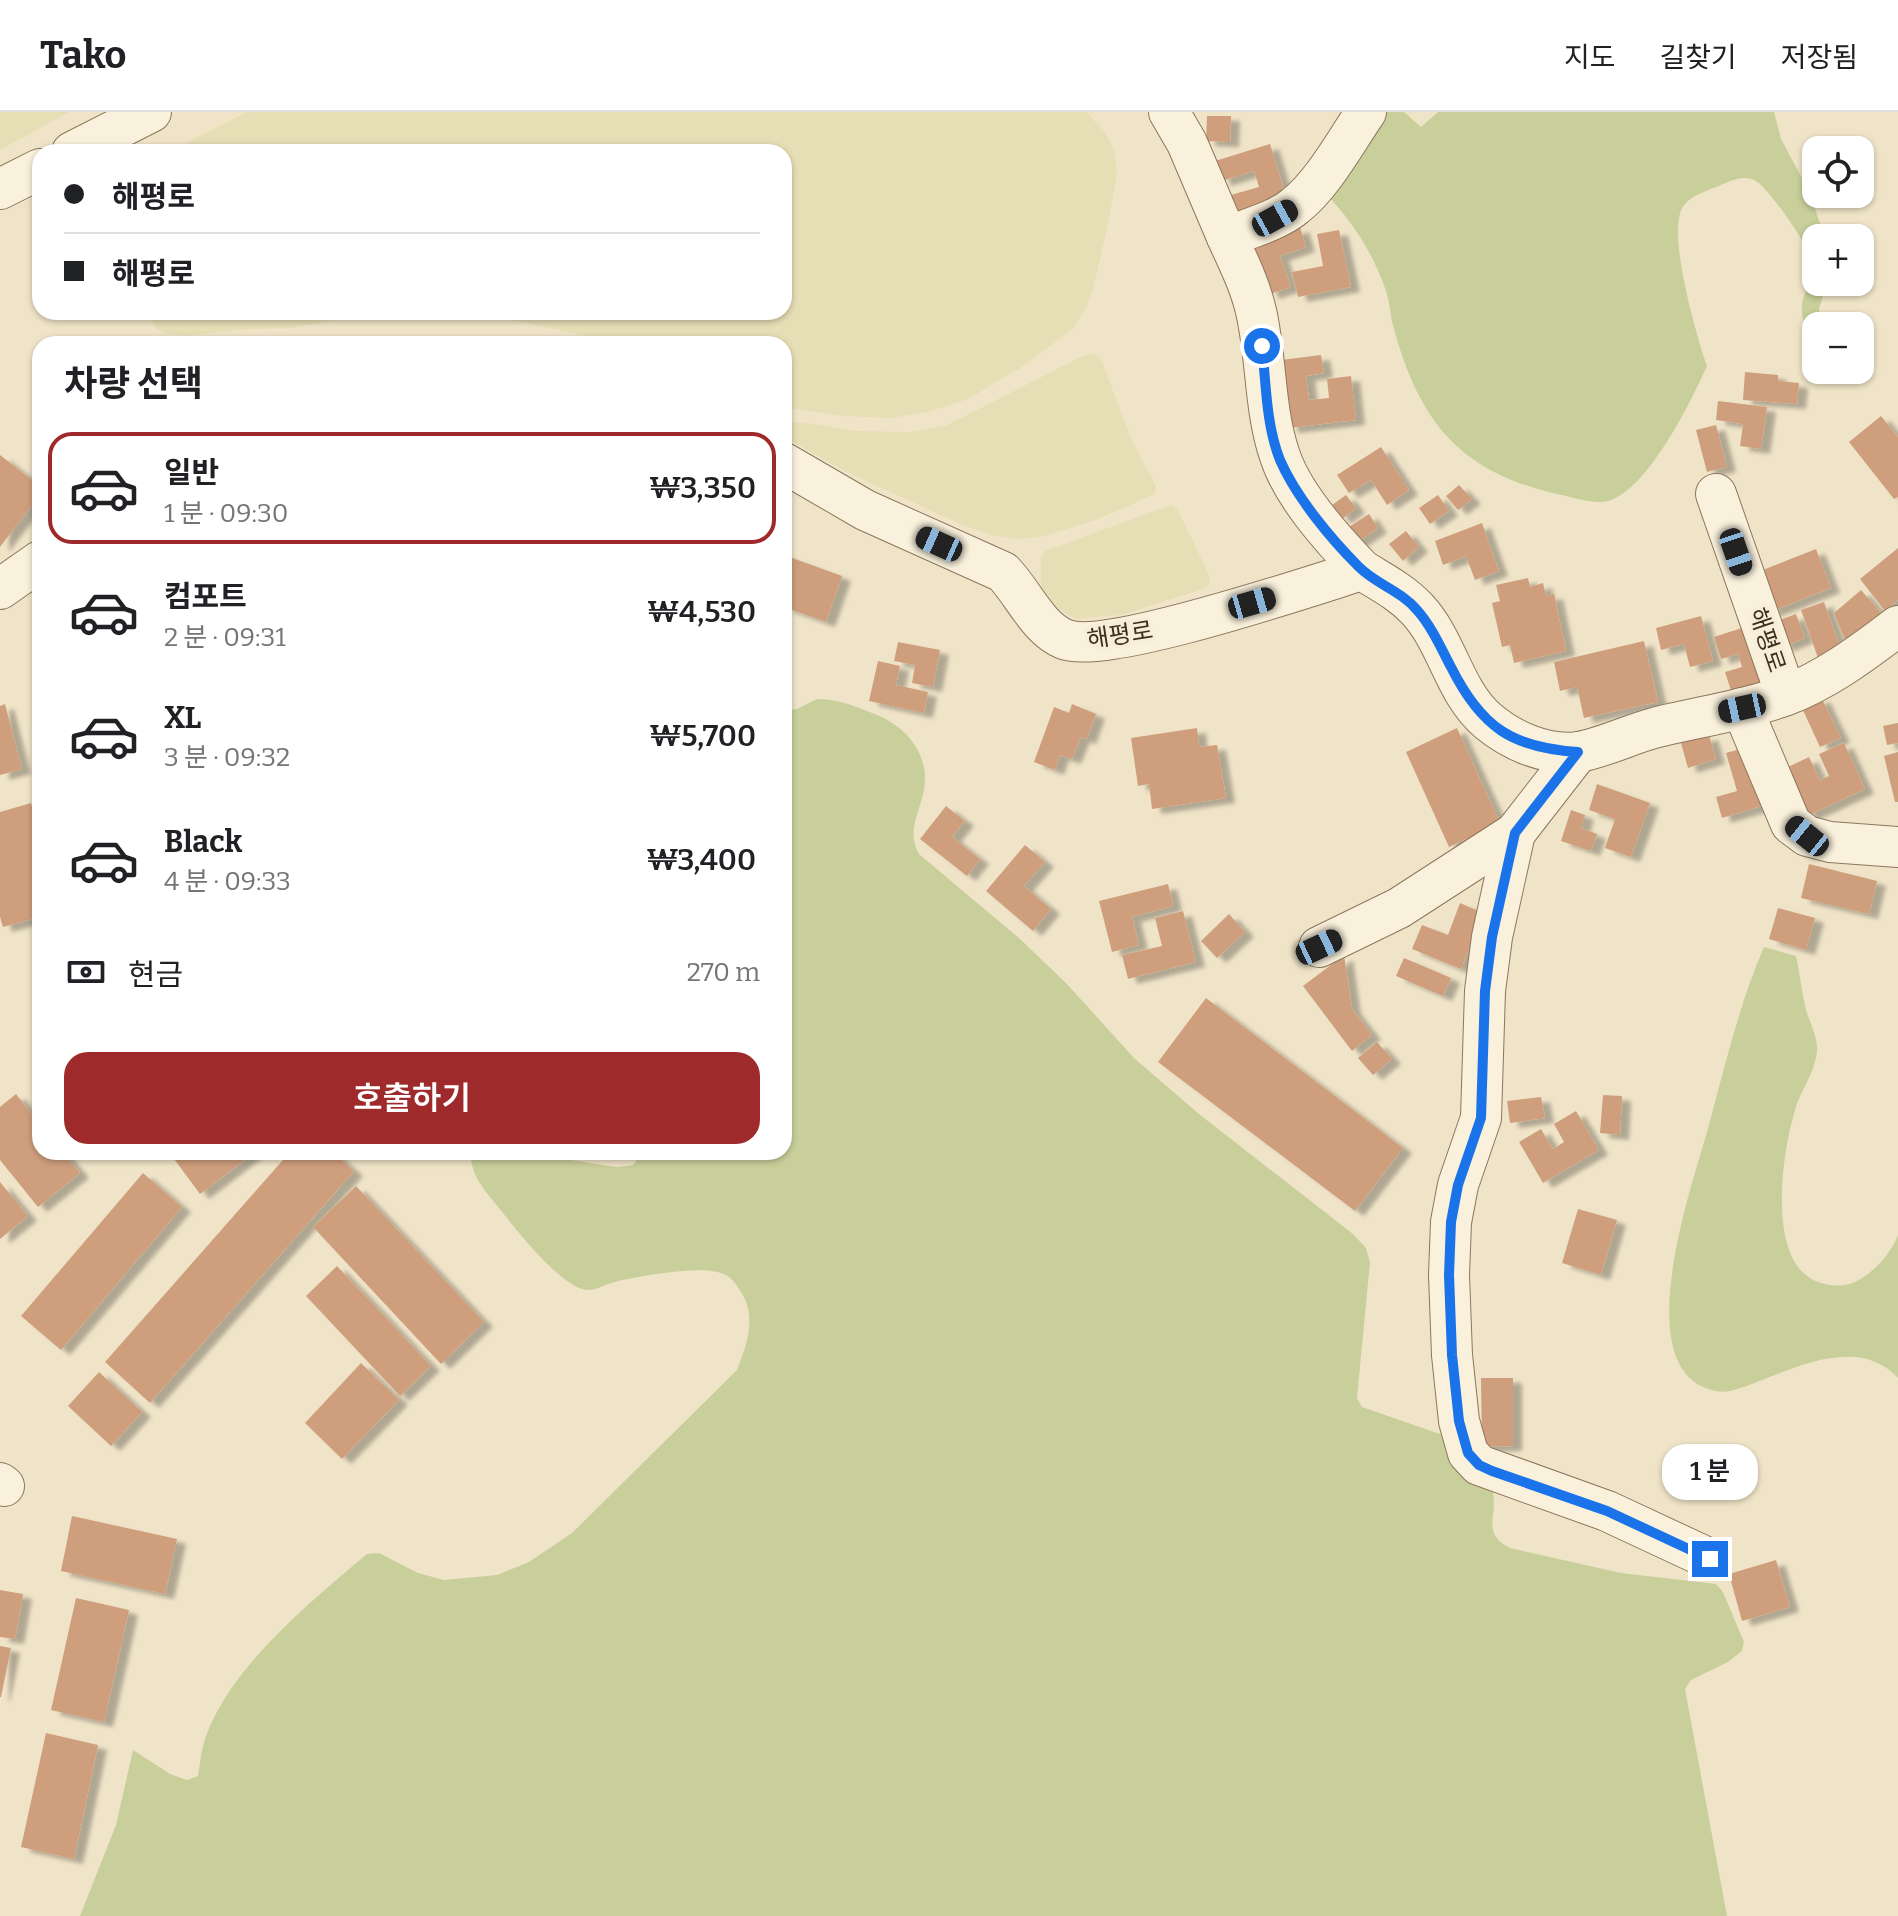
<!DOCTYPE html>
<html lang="ko">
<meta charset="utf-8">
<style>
body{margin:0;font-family:Bitter,"Noto Sans KR",serif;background:#f6f6f6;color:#202124;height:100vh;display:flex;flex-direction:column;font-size:30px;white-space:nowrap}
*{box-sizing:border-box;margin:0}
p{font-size:26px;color:#757577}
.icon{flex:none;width:44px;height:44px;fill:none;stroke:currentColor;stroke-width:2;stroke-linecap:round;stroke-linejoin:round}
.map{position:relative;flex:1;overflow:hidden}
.details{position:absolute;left:32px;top:224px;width:760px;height:824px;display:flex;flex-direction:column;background:#fff;border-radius:24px;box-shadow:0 2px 6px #0004}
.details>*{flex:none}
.guide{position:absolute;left:32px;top:32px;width:760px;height:176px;border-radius:24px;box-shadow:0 2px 6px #0004;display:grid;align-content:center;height:176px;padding:0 32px;background:#fff}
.controls{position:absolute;left:1802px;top:24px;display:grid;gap:16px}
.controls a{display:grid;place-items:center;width:72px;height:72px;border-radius:16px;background:#fff;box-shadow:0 2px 6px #0004;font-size:40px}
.end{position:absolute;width:36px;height:36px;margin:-18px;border:10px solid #1a73e8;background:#fff;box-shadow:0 0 0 4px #fff}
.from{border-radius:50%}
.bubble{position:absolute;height:56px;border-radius:24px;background:#fff;box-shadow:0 2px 6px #0004;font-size:26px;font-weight:600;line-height:56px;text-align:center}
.car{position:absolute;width:24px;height:48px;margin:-24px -12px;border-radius:10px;box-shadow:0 0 6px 2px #0007;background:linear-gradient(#222 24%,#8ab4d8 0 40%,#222 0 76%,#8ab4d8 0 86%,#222 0)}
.guide b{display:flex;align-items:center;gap:28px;height:76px;font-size:30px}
.guide b+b{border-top:2px solid #e0e0e0}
.guide i{width:20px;height:20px;background:#202124}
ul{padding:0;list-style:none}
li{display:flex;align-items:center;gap:24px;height:112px;margin:0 16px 12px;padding:0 16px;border:4px solid transparent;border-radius:24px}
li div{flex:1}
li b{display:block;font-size:30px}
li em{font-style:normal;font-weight:600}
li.current{border-color:#9e2a2b}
li>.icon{width:72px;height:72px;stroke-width:1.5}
h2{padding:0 32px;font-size:36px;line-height:96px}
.pay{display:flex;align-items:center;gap:20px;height:88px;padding:0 32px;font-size:30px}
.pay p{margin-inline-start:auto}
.action{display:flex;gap:16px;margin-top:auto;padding:16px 32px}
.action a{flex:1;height:92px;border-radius:24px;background:#9e2a2b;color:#fff;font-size:32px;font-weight:600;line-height:92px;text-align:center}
header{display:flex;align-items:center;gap:48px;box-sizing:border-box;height:112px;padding:0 40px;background:#fff;border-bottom:2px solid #e0e0e0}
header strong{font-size:38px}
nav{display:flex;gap:44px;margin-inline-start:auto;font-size:28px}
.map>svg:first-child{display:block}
.farmland{fill:#e6deb5}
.green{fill:#c9cf9b}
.building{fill:#cf9f7d;filter:url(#shadow)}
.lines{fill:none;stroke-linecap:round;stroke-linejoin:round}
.minor-casing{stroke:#8d765c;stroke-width:42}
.minor{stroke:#faf1dc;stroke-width:40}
.route{stroke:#1a73e8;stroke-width:10}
.labels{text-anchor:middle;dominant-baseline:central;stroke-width:7;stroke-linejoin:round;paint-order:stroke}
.street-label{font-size:24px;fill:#3d2e20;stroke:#f7eed8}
</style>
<header>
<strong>Tako</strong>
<nav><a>지도</a><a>길찾기</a><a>저장됨</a></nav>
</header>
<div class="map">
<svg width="1898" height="1804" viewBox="0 0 1898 1804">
<defs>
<filter id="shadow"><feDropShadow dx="9" dy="5" stdDeviation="2" flood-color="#0004"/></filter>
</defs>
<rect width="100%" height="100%" fill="#f0e4c8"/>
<g class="farmland">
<path d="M0,0H69L0,38Z"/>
<path d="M247,0H1086L1104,19L1114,37L1117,61L1108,113L1092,180L1086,196L1074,216L1022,255L968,287L928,300L891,306L842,304L784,295V232H624L474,200H784V40H168Z"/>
<path d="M149,200H348L330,209L293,216L250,217L188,223L166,222L156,217Z"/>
<path d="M1094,242L1101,247L1133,331L1156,374L1155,382L1096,408L1040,425L1017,427L994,424L958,411L842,358L792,329L784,321L785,311L800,310L856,319L911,320L947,313L1083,244Z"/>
<path d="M1171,393L1178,398L1210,465L1209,472L1203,477L1121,503L1076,507L1055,495L1041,477V445L1045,439Z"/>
</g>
<g class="green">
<path d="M1377,0H1404L1421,15L1438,0H1774L1781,27L1809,79L1825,126H1816V170H1827L1819,197L1820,214H1816V235C1807,218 1797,204 1804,184C1807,177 1812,169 1813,161C1816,141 1778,92 1765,77C1751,61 1739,65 1721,73C1709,78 1692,83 1684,93C1665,117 1697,225 1707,254C1691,290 1647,379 1608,389C1594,392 1579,387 1566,384C1465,363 1421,316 1394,217C1390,204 1390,189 1385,176C1372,139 1350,106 1323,79Z"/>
<path d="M817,587C840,587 857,595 877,603C909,616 932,646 923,682C918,704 907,721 919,742L1019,826L1067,872L1134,946L1199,1002L1353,1122L1366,1136L1370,1150L1357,1286L1362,1295L1440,1322L1492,1377C1500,1404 1479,1420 1510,1436L1621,1461L1716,1472L1723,1480L1744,1530L1742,1539L1728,1550L1691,1568L1685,1577L1727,1804H80L116,1713L133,1638L170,1662L187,1668L198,1664C200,1652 201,1639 205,1627C229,1556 310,1490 367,1442L379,1441L418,1461L444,1468L497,1463L529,1450L572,1421L737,1258C747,1232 758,1203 739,1177C734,1169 730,1164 721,1161C699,1153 641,1164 618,1169C608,1171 597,1178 588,1178C565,1178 521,1124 507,1106C493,1087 471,1068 471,1044C495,1032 587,1052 618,1055L633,1053L639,1045L637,1040H784V599L797,597Z"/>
<path d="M1764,835L1796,844C1800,862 1802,881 1806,898C1810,911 1818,926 1817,939C1815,962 1799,980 1794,1002C1782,1043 1766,1151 1818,1170C1832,1175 1847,1175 1859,1168C1876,1158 1891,1141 1898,1123V1266C1860,1225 1801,1253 1757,1270C1746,1274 1729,1282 1716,1279C1625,1262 1692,1074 1707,1020C1724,958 1738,895 1764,835Z"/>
</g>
<g class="building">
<path d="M1207,4H1231L1230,30L1206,29Z"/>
<path d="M1270,32L1288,91L1232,108L1224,85L1259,75L1254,59L1222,69L1215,49Z"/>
<path d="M1300,115L1306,135L1280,144L1291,175L1270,182L1252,132Z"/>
<path d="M1339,118L1351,175L1298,185L1292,160L1323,154L1317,122Z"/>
<path d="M1321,243L1324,261L1306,264L1309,288L1329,286L1327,267L1351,264L1356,308L1289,316L1281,248Z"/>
<path d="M1745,260L1778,263V269L1799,271L1797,292L1743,288Z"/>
<path d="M1718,289L1767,295L1761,337L1740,334L1743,312L1716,308Z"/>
<path d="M1881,304L1898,325V385L1894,387L1849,330Z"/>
<path d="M1716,313L1727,355L1707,360L1696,318Z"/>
<path d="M1381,335L1409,378L1387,393L1371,368L1349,381L1337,363Z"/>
<path d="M0,343L40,374V383L0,435Z"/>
<path d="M1459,373L1472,387L1458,398L1446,384Z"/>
<path d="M1346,383L1356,396L1342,407L1332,393Z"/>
<path d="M1438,383L1449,399L1430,412L1419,396Z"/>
<path d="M1369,402L1378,416L1356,431L1346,417Z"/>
<path d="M1482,411L1499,459L1475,468L1466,444L1443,453L1435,429Z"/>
<path d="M1406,419L1419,435L1403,449L1389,432Z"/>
<path d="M1898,436V488L1885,499L1860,467Z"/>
<path d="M1816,437L1831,476L1770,500L1755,461Z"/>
<path d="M784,443L842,464L826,510L784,495Z"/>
<path d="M1528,466L1530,475L1543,471L1546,484L1554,482L1566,539L1514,551L1510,533L1502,535L1492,491L1500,489L1496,473Z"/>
<path d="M1861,478L1882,502L1847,533L1834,501Z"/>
<path d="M1824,490L1841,538L1818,546L1801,498Z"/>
<path d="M1796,502L1805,526L1783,535L1774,510Z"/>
<path d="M1701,504L1713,549L1690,555L1684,532L1661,538L1656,516Z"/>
<path d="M1751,513L1769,571L1732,582L1725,560L1742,555L1738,542L1721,547L1714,525Z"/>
<path d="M1644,529L1658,590L1584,606L1577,575L1560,579L1554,550Z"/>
<path d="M898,530L940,538L933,575L912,571L915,553L894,549Z"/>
<path d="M878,549L900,554L896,573L928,580L924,601L869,589Z"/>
<path d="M1821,585L1841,626L1820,635L1801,594Z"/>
<path d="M5,592L22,657L0,663V594Z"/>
<path d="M1072,592L1096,602L1087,627L1081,625L1072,647L1060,643L1055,658L1034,650L1054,595L1069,601Z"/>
<path d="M1898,611V631L1887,633L1883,614Z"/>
<path d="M1197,616L1199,635L1217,633L1226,686L1152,697L1149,672L1138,674L1131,626Z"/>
<path d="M1457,616L1500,711L1449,735L1406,640Z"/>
<path d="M1709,623L1716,647L1688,656L1681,631Z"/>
<path d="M1844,631L1865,677L1807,704L1786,656L1809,645L1820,668L1829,664L1819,642Z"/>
<path d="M1751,634L1768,692L1722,706L1716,685L1737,679L1726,641Z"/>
<path d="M1898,640V690H1895L1884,644Z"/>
<path d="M1597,672L1650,691L1631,745L1605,736L1615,707L1589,698Z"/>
<path d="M31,691L40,725V805L3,815L0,805V700Z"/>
<path d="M946,694L965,709L952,725L980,747L967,764L920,727Z"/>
<path d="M1571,698L1585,703L1581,716L1597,722L1591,739L1561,729Z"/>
<path d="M1025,733L1045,750L1024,774L1051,797L1033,819L986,779Z"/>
<path d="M1809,752L1877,769L1869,802L1801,786Z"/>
<path d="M1168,772L1173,794L1132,805L1139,833L1112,840L1099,789Z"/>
<path d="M1460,791L1483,801L1461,857L1412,837L1422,813L1448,823Z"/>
<path d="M1778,796L1815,806L1806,838L1769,827Z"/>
<path d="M1183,799L1196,850L1128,867L1122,843L1162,834L1155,806Z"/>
<path d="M1229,802L1245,820L1217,846L1201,829Z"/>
<path d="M1344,843L1352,897L1372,923L1352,939L1303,874Z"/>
<path d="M1404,846L1451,866L1443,884L1396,864Z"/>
<path d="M1206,886L1403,1036L1355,1099L1158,950Z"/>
<path d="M1377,930L1392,947L1373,963L1358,946Z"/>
<path d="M16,982L40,1012V1040H63L80,1061L38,1095L0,1048V995Z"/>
<path d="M1603,983L1622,984L1620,1023L1600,1021Z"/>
<path d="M1541,985L1545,1006L1510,1011L1507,989Z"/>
<path d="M1576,999L1599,1038L1543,1071L1519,1030L1541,1017L1553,1037L1564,1030L1554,1012Z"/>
<path d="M169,1040H255L200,1082Z"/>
<path d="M290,1040H333L354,1059L150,1291L105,1250Z"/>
<path d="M143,1061L182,1095L61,1238L21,1204Z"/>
<path d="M0,1070L28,1104L0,1127Z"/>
<path d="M356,1074L484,1210L441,1252L313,1115Z"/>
<path d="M1578,1097L1617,1108L1601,1163L1562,1151Z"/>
<path d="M337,1154L431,1254L400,1284L306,1184Z"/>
<path d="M361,1251L399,1288L342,1347L305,1311Z"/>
<path d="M99,1260L142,1300L111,1334L68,1294Z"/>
<path d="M1481,1266H1513V1334L1482,1335Z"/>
<path d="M72,1404L177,1427L165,1482L61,1459Z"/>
<path d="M1776,1448L1790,1495L1742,1509L1729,1462Z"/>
<path d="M0,1478L23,1482L15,1527L0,1525Z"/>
<path d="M76,1486L129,1498L104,1610L51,1598Z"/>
<path d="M0,1534L11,1536L1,1585H0Z"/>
<path d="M46,1621L98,1633L74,1747L21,1735Z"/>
</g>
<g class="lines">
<g class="minor-casing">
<g id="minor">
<path d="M1169,0L1187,31L1227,125"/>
<path d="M72,40L151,0"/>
<path d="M0,77L40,57"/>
<path d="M784,351L865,398L1003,460C1023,480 1037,516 1064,527C1105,544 1310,474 1362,458C1381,470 1401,480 1417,497C1448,530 1453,579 1488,609C1512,629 1546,644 1578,640C1600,637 1631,622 1654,616C1697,605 1742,599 1784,584C1825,569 1864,540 1898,514"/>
<path d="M1716,382L1786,583"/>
<path d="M1362,458C1333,428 1293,384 1280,344C1264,298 1267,247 1256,199C1250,173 1238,149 1227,125C1249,116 1277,109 1295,94C1323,72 1346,29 1366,0"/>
<path d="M0,477L40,449"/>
<path d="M1742,596L1791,712L1807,724L1830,730L1898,735"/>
<path d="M1515,721L1492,825L1485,879L1481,1006L1458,1073L1451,1110L1449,1163L1452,1243L1459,1309L1468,1341L1479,1353L1607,1399L1710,1447"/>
<path d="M1319,835L1399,796L1515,721L1578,640"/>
<path d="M0,1371L4,1374"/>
</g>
</g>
<use href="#minor" class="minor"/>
</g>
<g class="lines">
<path class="route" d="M1262,234C1266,271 1266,313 1280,348C1296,385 1331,427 1359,455C1376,472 1401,479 1417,498C1432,515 1441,536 1451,555C1481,615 1512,636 1578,640L1515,721L1492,825L1485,879L1481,1006L1458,1073L1451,1110L1449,1163L1452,1243L1459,1309L1468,1341L1479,1353L1492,1359L1607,1399L1710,1447"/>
</g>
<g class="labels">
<g class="street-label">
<text transform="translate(1120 523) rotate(-9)">해평로</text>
<text transform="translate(1767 528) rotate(71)">해평로</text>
</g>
</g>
</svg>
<div class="controls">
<a><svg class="icon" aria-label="locate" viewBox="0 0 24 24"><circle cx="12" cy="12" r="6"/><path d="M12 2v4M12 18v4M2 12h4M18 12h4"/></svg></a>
<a>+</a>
<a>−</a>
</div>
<i class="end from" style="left:1262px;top:234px"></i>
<i class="end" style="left:1710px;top:1447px"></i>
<div class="bubble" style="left:1662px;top:1332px;width:96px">1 분</div>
<i class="car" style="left:1275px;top:106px;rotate:61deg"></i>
<i class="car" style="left:939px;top:432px;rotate:294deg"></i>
<i class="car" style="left:1736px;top:440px;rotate:161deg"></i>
<i class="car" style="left:1252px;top:491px;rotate:74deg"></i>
<i class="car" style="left:1742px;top:596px;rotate:258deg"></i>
<i class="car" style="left:1807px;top:724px;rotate:309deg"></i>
<i class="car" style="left:1319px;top:835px;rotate:65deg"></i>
<div class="guide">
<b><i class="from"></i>해평로</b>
<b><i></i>해평로</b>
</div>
<section class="details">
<h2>차량 선택</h2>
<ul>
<li class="current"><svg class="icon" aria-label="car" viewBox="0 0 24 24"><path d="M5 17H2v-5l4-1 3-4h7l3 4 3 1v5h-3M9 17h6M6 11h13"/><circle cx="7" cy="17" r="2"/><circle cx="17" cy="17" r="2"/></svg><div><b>일반</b><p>1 분 · 09:30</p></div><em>₩3,350</em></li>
<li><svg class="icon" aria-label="car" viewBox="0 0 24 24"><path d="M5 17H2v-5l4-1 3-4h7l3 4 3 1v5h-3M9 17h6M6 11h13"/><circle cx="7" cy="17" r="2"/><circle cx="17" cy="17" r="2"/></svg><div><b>컴포트</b><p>2 분 · 09:31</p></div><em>₩4,530</em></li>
<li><svg class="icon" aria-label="car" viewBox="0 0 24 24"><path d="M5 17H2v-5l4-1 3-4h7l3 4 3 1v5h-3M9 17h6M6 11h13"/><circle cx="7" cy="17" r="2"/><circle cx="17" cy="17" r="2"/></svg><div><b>XL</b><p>3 분 · 09:32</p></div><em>₩5,700</em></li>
<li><svg class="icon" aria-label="car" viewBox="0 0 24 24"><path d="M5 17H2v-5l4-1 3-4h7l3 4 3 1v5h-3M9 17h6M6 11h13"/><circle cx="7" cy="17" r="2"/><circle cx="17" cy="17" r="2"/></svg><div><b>Black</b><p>4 분 · 09:33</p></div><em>₩3,400</em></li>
</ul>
<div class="pay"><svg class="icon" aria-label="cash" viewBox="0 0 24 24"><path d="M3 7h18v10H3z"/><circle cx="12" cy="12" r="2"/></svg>현금<p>270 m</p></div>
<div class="action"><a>호출하기</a></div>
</section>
</div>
